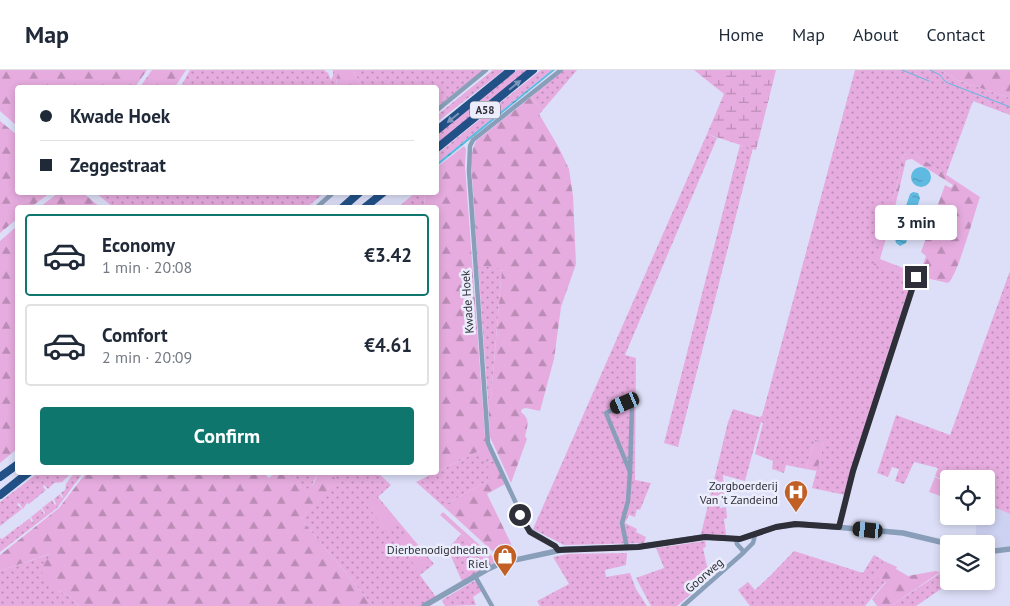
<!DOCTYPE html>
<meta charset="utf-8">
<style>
body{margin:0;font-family:"PT Sans",sans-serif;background:#f6f6f7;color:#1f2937;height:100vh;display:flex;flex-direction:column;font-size:19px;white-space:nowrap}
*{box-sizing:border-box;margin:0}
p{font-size:16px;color:#747a83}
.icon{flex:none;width:28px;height:28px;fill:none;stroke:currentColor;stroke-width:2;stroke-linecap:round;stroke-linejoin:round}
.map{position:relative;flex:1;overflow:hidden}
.panel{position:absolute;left:15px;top:135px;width:424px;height:270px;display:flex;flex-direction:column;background:#fff;border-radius:5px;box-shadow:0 2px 8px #0003}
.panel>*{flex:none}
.top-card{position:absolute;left:15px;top:15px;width:424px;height:110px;border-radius:5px;box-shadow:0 2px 8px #0003;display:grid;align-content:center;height:110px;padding:0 25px;background:#fff}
.tools{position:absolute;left:940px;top:400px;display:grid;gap:10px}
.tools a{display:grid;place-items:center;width:55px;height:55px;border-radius:5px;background:#fff;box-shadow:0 2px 8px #0003;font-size:25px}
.end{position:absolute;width:22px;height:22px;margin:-11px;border:6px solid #2e2f38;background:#fff;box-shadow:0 0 0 2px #fff}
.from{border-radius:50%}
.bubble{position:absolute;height:35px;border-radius:5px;background:#fff;box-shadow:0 2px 8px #0003;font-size:16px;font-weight:700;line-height:35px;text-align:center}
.car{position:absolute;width:15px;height:30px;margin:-15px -8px;border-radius:6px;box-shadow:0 0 4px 1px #0007;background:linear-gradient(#222 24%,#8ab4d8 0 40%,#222 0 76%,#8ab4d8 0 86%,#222 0)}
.top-card b{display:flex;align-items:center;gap:18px;height:48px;font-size:19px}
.top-card b+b{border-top:1px solid #e0e1e3}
.top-card i{width:12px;height:12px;background:#1f2937}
ul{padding:9px 0 0;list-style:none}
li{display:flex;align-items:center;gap:15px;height:82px;margin:0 10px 8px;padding:0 15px;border:2px solid #e0e1e3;border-radius:5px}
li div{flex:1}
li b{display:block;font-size:19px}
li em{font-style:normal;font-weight:700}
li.active{border-color:#0f766e}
li>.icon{width:45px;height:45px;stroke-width:1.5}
.button{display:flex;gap:10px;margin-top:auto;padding:10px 25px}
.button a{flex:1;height:58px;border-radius:5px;background:#0f766e;color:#fff;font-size:20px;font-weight:700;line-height:58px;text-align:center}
header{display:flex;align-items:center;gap:30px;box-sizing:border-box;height:70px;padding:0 25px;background:#fff;border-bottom:1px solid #e0e1e3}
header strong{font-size:24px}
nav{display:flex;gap:28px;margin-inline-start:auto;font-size:18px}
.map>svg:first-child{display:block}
.built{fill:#ced2f2}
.grass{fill:url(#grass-dots)}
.forest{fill:url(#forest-firs)}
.wetland{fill:url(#wetland-marsh)}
.pitch{fill:#e6acdf}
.water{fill:url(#water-ripples)}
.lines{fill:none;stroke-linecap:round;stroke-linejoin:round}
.stream{stroke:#5fbae2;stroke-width:1}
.minor{stroke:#899eb9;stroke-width:4.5}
.tertiary{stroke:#899eb9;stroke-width:5.5}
.motorway{stroke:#225187;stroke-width:8}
.oneway{fill:#7c97bc}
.route{stroke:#2e2f38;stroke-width:6}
.labels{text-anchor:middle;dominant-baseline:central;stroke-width:5;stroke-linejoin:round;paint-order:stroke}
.shield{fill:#ebedfc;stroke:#676873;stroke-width:1}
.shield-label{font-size:11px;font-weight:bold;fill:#2e2f38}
.street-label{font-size:12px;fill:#2e2f38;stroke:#ebedfc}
.poi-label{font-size:12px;fill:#2e2f38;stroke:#ebedfc;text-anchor:end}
</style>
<header>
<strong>Map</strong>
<nav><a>Home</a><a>Map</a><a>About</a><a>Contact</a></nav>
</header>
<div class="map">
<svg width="1010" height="536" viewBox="0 0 1010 536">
<defs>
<pattern id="grass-dots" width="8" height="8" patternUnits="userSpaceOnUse" patternTransform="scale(1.25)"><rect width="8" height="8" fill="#e6acdf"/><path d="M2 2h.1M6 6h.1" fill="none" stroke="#bb8cb6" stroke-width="1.8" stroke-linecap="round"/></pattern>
<pattern id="forest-firs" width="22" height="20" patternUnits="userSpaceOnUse" patternTransform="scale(1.25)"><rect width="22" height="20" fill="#e6acdf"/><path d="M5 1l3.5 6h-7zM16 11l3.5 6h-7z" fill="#bb8cb6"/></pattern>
<pattern id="wetland-marsh" width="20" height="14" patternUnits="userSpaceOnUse" patternTransform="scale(1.25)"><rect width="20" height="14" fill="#e6acdf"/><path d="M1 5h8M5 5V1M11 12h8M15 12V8" fill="none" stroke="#bb8cb6"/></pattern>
<pattern id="water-ripples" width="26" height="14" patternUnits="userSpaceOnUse" patternTransform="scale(1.25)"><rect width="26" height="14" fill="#5fbae2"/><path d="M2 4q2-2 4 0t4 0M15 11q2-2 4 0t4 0" fill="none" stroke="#4f98b8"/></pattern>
</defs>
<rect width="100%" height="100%" fill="#dcdff7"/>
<path class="built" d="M986,434L1010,444V476L986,479V474H975L977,446H986Z"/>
<g class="grass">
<path d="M190,0H324L328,3L331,10L333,6V0H338L336,17L180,18Z"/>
<path d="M353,0H483L436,38V18L362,17Z"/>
<path d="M493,0H504L436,53V46Z"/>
<path d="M517,0H529L436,75V65Z"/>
<path d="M541,0H552L436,94V85Z"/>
<path d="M563,0H577L542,41L531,27Z"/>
<path d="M855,0H941L957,10L1010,28V45L973,31L946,105L913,83L903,85L896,119L875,195L914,207L845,425L812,418L824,372L815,370L806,399L786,395L784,403L772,399L773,391L755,384L763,353L761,352L745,411L723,405L724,424L718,425L720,438L726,437L727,448L724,449L726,465L701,464L728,352L733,339L759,347L762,346Z"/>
<path d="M707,64L717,68L625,285L636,288L635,410L651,413L640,440L637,439L635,447L629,445L625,453L637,459L636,462L646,467L644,473L564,475L533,459Z"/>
<path d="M740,75L753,78L678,377L664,373Z"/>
<path d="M96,123H324L306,138L113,137Z"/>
<path d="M415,123H424L425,137L397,138Z"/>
<path d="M478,195L502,198L491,328L488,331Z"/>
<path d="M1010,201V444L986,434V409H949V412L935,406L938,398L914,392L904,414L895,411L899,399L892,397L888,407L877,403L896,345L950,365Z"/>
<path d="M479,381L487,392L494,390L496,395L489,410L443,436L416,412Z"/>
<path d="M38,403H71L62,412L54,413L48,419L44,415L43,417L46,420L29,434L27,433L23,439L19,433L17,434L22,439L0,456V432Z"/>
<path d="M74,403H83L57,438L0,482V468L2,469L19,456L20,457V455L23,454V453L30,448L32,453L33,451L31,447L41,439L44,444L45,443L42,438L52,430L55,435L56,434L54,429L60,424L62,428L63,427L61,423L65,420L66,414Z"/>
<path d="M297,403H316L317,405L311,417L305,421L293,412V410Z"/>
<path d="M330,403H378L391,415L378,427L434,494L420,505L436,527L421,536H373L301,449L336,411Z"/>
<path d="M461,464L489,489L460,507L448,479Z"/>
<path d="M705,471L706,477L703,478L707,496L714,504L677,536H651L636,508L664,498L656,478Z"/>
<path d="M794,481L863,503L874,485L884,491L875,507L886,511L865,536H750L738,520L748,512L755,520L772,504Z"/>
<path d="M627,483L626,495L605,500L606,507L630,503L636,519L647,536H540L537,531L569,514L553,487L568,484Z"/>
<path d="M50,484L48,490L57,520L69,526L79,536H0V501Z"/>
<path d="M949,497V511H953L916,536H891Z"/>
<path d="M474,511L477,512L482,521L473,527L476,535L445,536L442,530Z"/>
</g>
<g class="forest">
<path d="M0,0H147L135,17L18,18L17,56L0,41Z"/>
<path d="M152,0H186L175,17H140Z"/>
<path d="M338,0H353L362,17H336Z"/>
<path d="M941,0H1010V28L957,10Z"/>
<path d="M531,27L542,41L539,44L559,78L569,99L573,126L576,194L561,237L554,289L540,341L526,338L522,339L521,342C530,349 528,355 525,366L527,369L511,413L490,367L488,331L491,328L502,199L478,195L471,91L473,79L476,71Z"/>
<path d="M0,51L17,65L18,122L50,123L31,137L18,138L17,149L0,163Z"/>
<path d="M464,76L466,79L465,96L485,366L494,390L485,392L479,381L436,402V138L425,137L424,123L436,122V98Z"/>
<path d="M913,83L980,127C975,141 957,208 948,213L917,206L918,199L921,200L926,186L921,182L945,115L951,118L953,115L912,89L906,90L895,137L880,189L913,202L914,207L874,195L896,119L903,85Z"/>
<path d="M58,123H83L100,137H40Z"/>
<path d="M17,156V379L0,393V171Z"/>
<path d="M815,370L824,372L817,401L806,399Z"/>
<path d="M496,395L505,414L487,424L517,486L501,489L443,436L489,410L486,398Z"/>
<path d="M262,402L269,408L275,403H297L293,410V412L305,420C312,417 315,413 317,405L316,403H330L337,411L301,449L373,536H79L69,526L57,520L42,503L44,492L48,489L49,484L0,501V485L59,438L86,403Z"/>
<path d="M443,442L497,491L462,511L460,507L489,489L440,445Z"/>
<path d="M884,491L897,497L896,499L908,506L935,501L940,502L891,536H877L872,529L886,512L874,507Z"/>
</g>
<path class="wetland" d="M694,0H776L756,80L707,64L724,24Z"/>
<g class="pitch">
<path d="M935,407L949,413V429L929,422Z"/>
<path d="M374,424L398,454L388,462L364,432Z"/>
<path d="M407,463L431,493L420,502L396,472Z"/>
</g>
<g class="water">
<path d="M552,0H555L436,97V94Z"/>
<circle cx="921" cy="107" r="10"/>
<path d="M913,122L918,123L920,128L906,173L900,176L896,173L895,169L910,124Z"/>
</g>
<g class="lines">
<g class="stream">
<path d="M902,0L929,11"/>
<path d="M930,0C933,2 937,3 940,5C943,8 944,12 948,13C969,21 989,29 1010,37"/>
</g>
<g class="minor">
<path d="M436,41L486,0"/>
<path d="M316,138L334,122"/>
<path d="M625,333H631L632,336L630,402L606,343Z"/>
<path d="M839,457L855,395L915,207"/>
<path d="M736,469L737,474L744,482"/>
<path d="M627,478L622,453L628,431L630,402"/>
<path d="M558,480L555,476L528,459L488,373L469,101L470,76L473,70L561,0"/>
<path d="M475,506L492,536"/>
<path d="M683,536L742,484L753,473L755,465"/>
</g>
<g class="tertiary">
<path d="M986,482L1010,479"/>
<path d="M424,536L486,500L501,493L566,479L639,477L703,467L740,469L776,457L801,454L903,463L949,474"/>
</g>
<g class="motorway">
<path d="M436,61L511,0"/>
<path d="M436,79L533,0"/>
<path d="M342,138L360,122"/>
<path d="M364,138L384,122"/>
<path d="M0,407L18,394"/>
<path d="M0,425L29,402"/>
</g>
</g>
<defs><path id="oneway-solid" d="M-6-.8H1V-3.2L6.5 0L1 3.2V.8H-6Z" transform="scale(1.25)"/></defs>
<g class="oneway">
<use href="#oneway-solid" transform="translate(515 15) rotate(-39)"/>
<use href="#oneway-solid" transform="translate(453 48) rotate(141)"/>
</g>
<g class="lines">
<path class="route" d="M520,445L530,462L555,476L558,480L638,477L705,467L740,469L776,457L795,454L839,457L853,401L916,207"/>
</g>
<defs>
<g id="hospital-pin" transform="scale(1.25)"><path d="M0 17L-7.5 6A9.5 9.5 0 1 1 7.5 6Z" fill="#c25f25" stroke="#ebedfc"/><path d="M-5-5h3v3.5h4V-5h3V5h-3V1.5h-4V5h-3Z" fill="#fff"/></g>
<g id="shop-pin" transform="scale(1.25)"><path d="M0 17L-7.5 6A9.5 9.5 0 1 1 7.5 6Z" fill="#c25f25" stroke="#ebedfc"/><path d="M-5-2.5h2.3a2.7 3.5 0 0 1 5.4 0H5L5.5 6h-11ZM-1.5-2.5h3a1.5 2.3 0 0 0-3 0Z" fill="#fff"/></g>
</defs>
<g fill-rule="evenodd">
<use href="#hospital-pin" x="796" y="422"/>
<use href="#shop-pin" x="505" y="486"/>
</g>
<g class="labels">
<rect class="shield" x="470" y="31.5" width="30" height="17" rx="4"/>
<g class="shield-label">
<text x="485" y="40">A58</text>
</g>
<g class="street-label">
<text transform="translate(467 232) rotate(-94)">Kwade Hoek</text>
<text transform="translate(704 505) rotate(-41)">Goorweg</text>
</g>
<g class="poi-label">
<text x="778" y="415">Zorgboerderij<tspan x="778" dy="14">Van 't Zandeind</tspan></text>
<text x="488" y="479">Dierbenodigdheden<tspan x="488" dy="14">Riel</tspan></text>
</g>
</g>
</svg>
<div class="tools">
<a><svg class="icon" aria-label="locate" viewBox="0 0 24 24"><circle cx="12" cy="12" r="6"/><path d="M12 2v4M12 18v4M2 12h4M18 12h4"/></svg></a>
<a><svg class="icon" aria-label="layers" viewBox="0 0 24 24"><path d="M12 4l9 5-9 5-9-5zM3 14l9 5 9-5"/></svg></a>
</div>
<i class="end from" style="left:520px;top:445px"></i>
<i class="end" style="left:916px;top:207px"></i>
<div class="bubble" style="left:875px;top:135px;width:82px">3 min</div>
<i class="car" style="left:625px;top:333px;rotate:247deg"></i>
<i class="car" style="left:868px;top:460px;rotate:276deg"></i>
<div class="top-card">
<b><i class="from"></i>Kwade Hoek</b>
<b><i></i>Zeggestraat</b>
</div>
<section class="panel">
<ul>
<li class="active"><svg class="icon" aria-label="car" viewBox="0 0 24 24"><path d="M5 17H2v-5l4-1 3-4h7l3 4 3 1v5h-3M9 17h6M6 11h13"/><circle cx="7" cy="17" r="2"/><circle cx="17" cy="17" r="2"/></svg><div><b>Economy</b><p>1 min · 20:08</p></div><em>€3.42</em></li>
<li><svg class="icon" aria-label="car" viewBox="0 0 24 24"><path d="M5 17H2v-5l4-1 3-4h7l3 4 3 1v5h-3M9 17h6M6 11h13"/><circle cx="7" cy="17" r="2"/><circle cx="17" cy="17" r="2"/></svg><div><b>Comfort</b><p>2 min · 20:09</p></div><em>€4.61</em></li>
</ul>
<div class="button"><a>Confirm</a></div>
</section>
</div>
